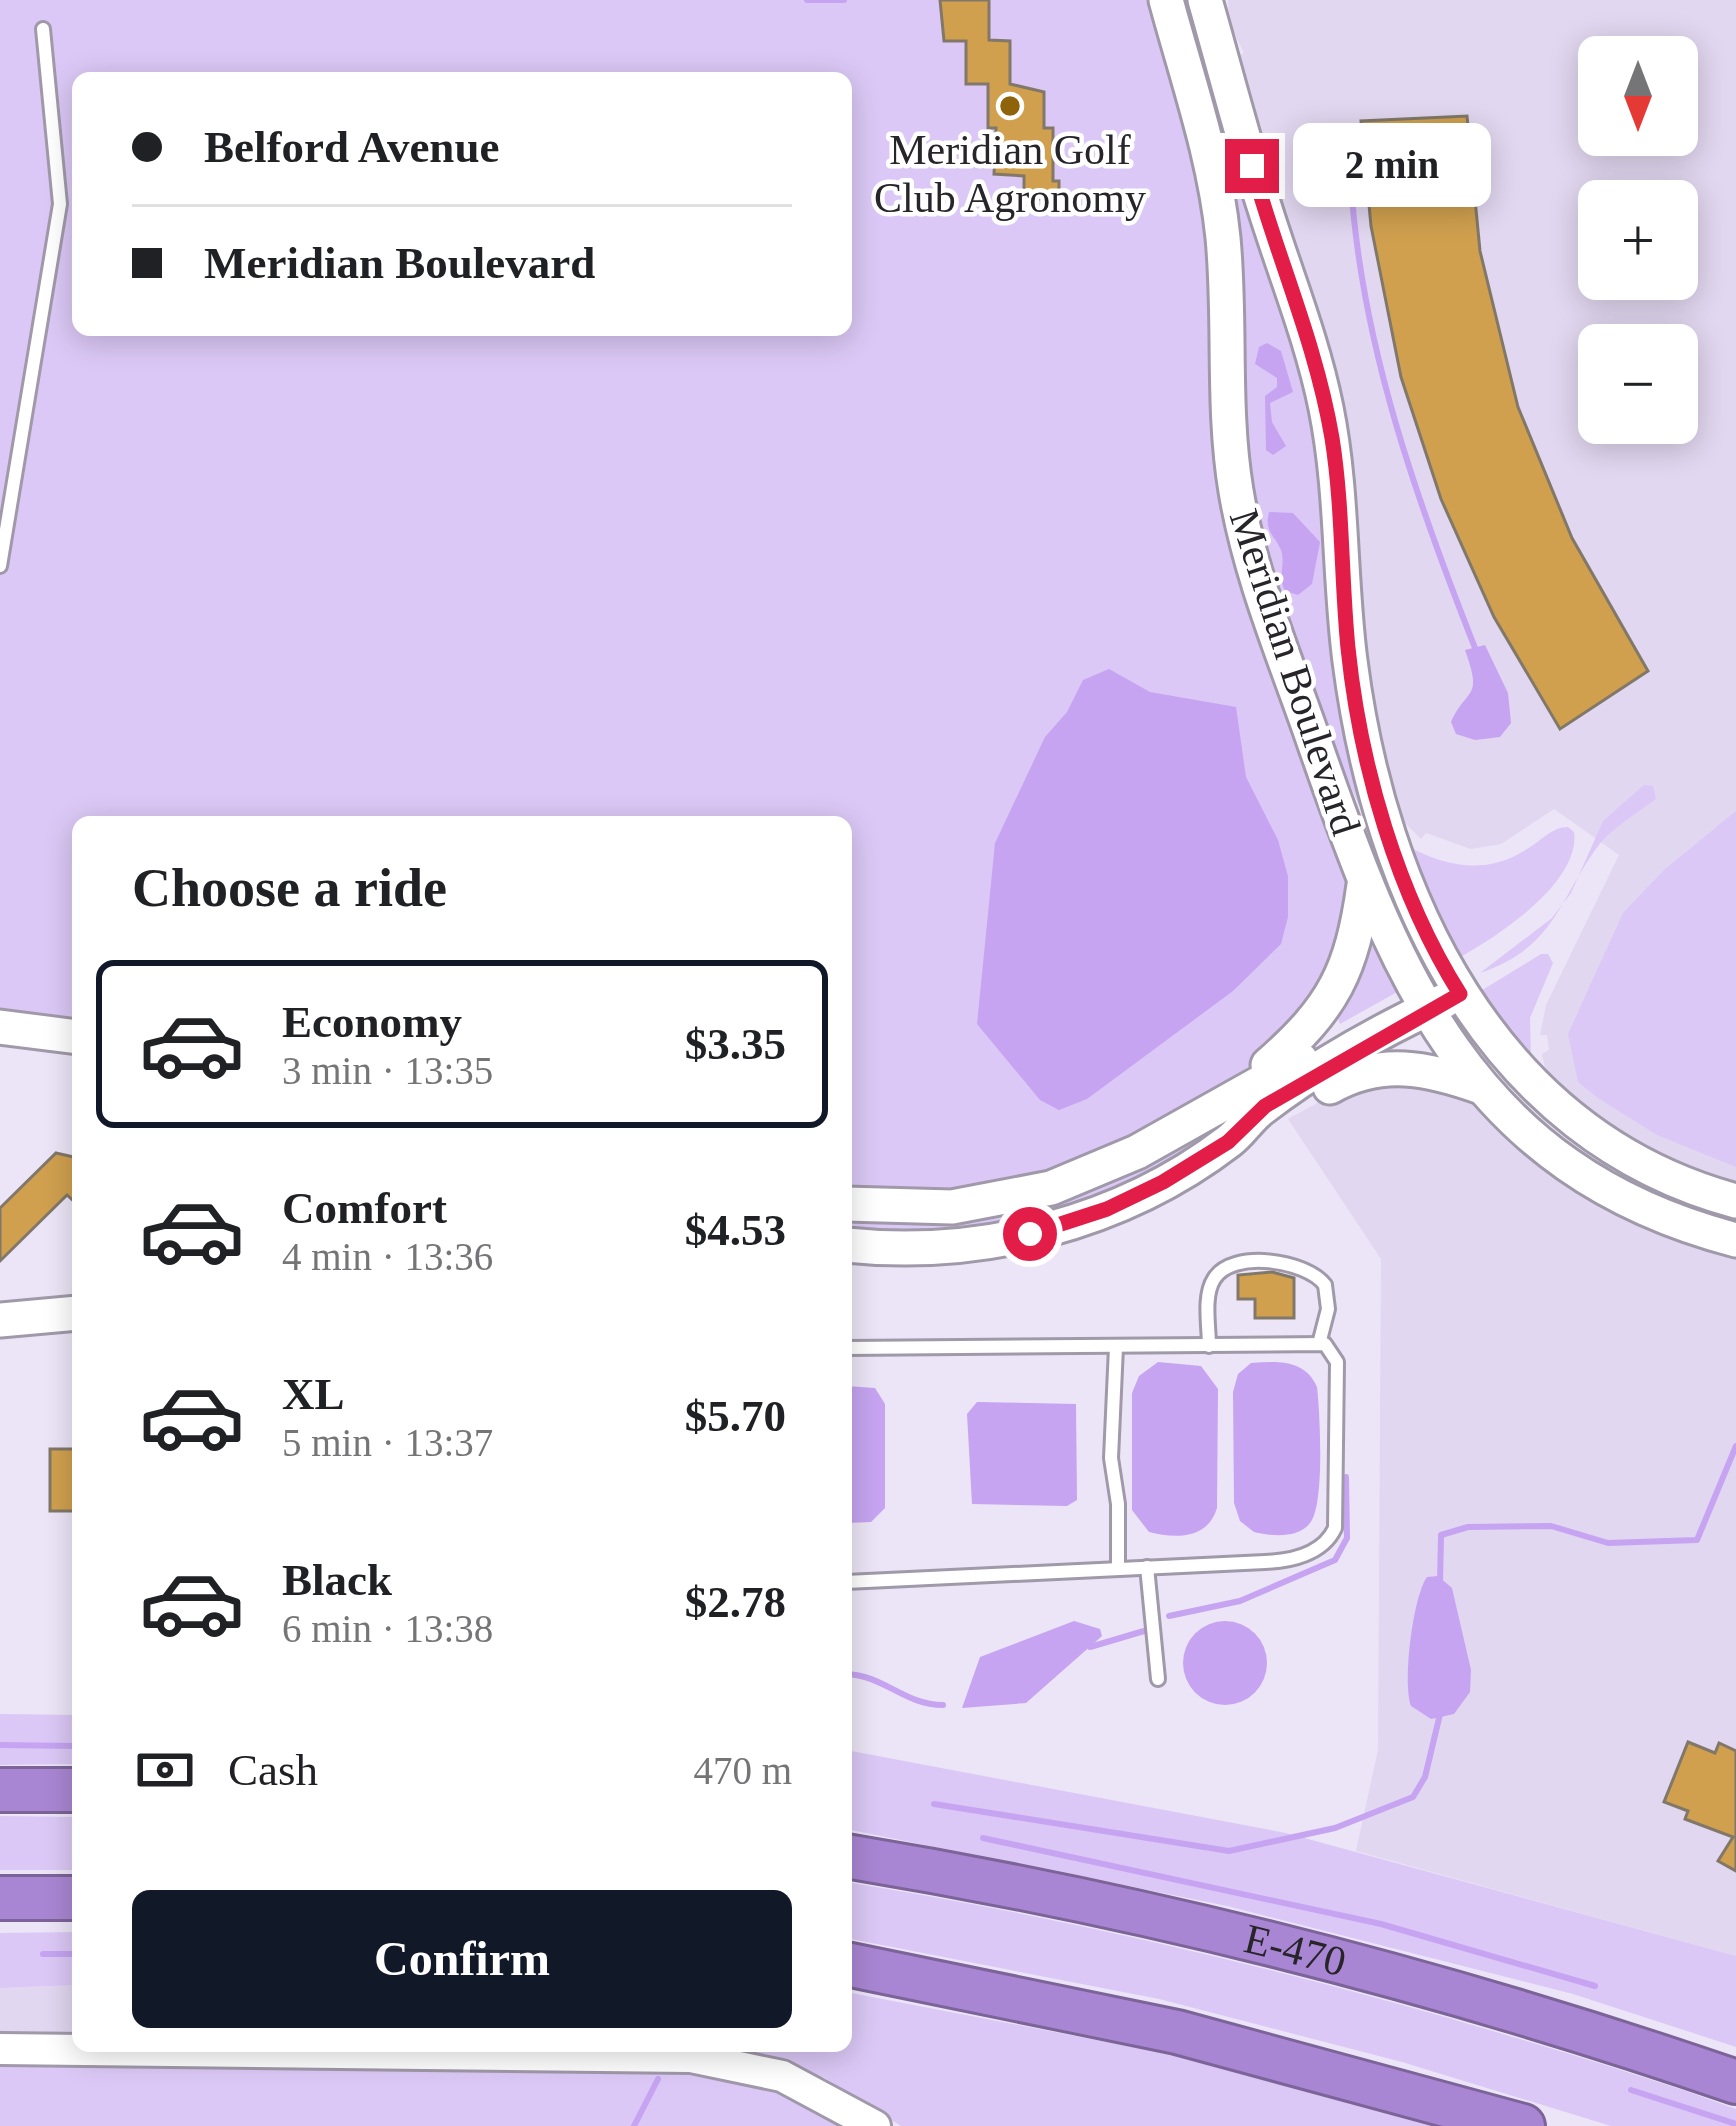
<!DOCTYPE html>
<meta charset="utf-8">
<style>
body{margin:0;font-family:Georgia,serif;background:#f6f6f6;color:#202124;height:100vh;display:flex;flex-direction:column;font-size:45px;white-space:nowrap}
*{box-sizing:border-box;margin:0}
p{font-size:39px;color:#757577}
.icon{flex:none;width:66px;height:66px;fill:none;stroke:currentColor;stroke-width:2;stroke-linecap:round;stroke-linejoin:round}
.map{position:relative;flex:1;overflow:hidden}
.panel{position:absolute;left:72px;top:816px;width:780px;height:1236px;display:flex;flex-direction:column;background:#fff;border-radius:18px;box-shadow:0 6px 30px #0003}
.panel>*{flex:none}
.banner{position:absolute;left:72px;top:72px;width:780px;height:264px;border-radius:18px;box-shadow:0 6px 30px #0003;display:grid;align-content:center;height:264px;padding:0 60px;background:#fff}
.needle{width:78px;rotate:180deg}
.fabs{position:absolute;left:1578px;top:36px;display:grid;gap:24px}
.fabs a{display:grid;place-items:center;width:120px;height:120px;border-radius:18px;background:#fff;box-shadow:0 6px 30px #0003;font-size:60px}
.end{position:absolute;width:54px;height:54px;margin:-27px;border:15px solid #e11d48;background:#fff;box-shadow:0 0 0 6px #fff}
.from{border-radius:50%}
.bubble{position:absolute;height:84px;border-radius:18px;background:#fff;box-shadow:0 6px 30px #0003;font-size:39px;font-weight:600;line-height:84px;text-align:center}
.banner b{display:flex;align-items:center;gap:42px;height:114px;font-size:45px}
.banner b+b{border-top:3px solid #e0e0e0}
.banner i{width:30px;height:30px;background:#202124}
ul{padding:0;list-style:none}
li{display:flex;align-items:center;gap:36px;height:168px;margin:0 24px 18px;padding:0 36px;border:6px solid transparent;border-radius:18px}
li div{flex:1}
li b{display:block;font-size:45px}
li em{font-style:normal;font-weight:600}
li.on{border-color:#111827}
li>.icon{width:108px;height:108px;stroke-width:1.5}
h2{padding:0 60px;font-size:54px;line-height:144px}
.pay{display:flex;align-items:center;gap:30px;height:132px;padding:0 60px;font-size:45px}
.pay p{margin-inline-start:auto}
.action{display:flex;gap:24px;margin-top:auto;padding:24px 60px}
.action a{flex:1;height:138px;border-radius:18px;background:#111827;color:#fff;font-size:48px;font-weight:600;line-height:138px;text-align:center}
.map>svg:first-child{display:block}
.built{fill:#e1d7f0;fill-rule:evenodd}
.green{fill:#dbc8f6;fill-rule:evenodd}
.forest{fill:#c6a4f1}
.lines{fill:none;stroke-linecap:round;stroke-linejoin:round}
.stream{stroke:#c6a4f1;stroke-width:6}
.building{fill:#d0a04f;stroke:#817869;stroke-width:3}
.service-casing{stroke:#a099a9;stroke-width:18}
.tertiary-casing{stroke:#a099a9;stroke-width:36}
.secondary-casing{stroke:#a099a9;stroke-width:39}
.motorway-casing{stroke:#7c6498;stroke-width:48}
.service{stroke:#fff;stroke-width:12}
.tertiary{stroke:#fff;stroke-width:30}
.secondary{stroke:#fff;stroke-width:33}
.motorway{stroke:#a986d3;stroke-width:42}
.route{stroke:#e11d48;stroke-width:15}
.poi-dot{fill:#8e6309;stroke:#fff;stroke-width:4.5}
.labels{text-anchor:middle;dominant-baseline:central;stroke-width:9;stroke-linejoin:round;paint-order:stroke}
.poi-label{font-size:42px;fill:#27242a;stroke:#fff}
.street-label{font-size:42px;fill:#27242a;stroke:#fff}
</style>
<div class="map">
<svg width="1736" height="2126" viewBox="0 0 1736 2126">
<rect width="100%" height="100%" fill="#ece5f7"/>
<g class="built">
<path d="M1228,0H1736V1190L1644,1153L1550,1081L1545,1068L1542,1054L1549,1050L1547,1035H1540L1546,1005L1619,855L1554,809L1501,844L1471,849L1426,833L1421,839L1394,812L1233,58L1244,53L1229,23ZM1599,57H1677V135H1599ZM1599,201H1677V279H1599ZM1599,345H1677V423H1599Z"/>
<path d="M1447,1083L1736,1252V1956L1356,1851L1378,1750L1381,1259L1288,1119L1350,1085Z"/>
<path d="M78,1985V2037L0,2033V1988Z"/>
</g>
<g class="green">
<path d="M0,0H1155L1209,210L1215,382L1351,878L1347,944L1282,1044L1158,1128L1122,1148L994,1191L846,1193V822H78V1026L0,1017ZM78,78H846V330H78Z"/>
<path d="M1190,21L1197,24L1307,370L1369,802L1359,805L1315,708L1255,531Z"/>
<path d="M1644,785L1653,786L1656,799C1636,814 1614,826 1598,846C1559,899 1555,948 1480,973L1552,918L1571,893L1603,821Z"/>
<path d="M1736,811V1167L1657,1135L1598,1098L1578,1082L1568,1034L1623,913L1664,870Z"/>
<path d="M1568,827L1574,832C1581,883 1494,939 1455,960L1411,848C1450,868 1488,874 1527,849C1541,841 1552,827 1568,827Z"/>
<path d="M1369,941L1399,991L1340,1024L1337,1015Z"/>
<path d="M1541,954H1548L1553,963L1530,1018L1531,1060L1479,992Z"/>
<path d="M1210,1122L1215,1130C1156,1183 1048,1228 968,1234C928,1237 886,1233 846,1233V1214L915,1219Z"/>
<path d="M0,1714L78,1715V1764L0,1765Z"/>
<path d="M846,1750L1286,1833L1736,1956V2047L1573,1994L1227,1906L846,1829Z"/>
<path d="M0,1816L78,1817V1870H0Z"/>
<path d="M846,1882C1132,1928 1414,2002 1689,2092L1736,2109V2126H1611L1402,2062L1159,1999L846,1938Z"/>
<path d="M78,1932V1985L0,1988V1933Z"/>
<path d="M846,1992L1164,2053L1436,2126H901L825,2078L718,2046H846Z"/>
<path d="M92,2064L684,2070L773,2086L850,2126H0V2066Z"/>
</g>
<g class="forest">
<path d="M1267,343L1281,351L1293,392L1270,403L1272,422L1286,446L1273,455L1266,450L1265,396L1277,387V378L1255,364L1259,347Z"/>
<path d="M1269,512L1293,513L1320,542L1312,584L1298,595L1285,591C1277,576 1286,565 1281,550C1274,534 1264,532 1269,512Z"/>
<path d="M1485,645L1508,693L1511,723L1500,737L1475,740L1456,734L1451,722C1468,686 1483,700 1465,650Z"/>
<path d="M1109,669L1150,692L1236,707L1246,777L1278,840L1288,876V917L1281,944L1233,991L1087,1099L1059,1110L1040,1100L977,1024L995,843L1045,737L1067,712L1083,680Z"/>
<path d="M1158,1362L1201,1366L1218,1389L1217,1508C1208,1539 1176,1539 1149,1532L1132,1510V1393L1139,1376Z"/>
<path d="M1251,1363C1277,1361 1305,1359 1317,1387C1320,1412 1325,1505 1310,1523C1298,1539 1271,1536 1254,1532L1240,1521L1234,1503L1233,1392L1238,1374Z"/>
<path d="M846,1386L875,1388L885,1404V1508L871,1522L846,1523Z"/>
<path d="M977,1402L1076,1404L1077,1500L1067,1506L972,1504L967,1414Z"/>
<path d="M1438,1576L1452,1588L1471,1670L1470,1692L1454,1714L1431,1719L1411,1706C1402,1683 1413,1596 1427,1577Z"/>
<circle cx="1225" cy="1663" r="42"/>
<path d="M1074,1621L1100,1629L1102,1636L1026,1703L962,1708L980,1657Z"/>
</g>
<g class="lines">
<g class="stream">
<path d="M807,0H844"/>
<path d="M1351,183C1361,345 1418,504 1477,653"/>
<path d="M1440,1583L1441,1535L1468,1527L1551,1526L1608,1543L1697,1540L1736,1446"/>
<path d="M1169,1616L1240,1601L1335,1560L1347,1538L1346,1477"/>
<path d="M1090,1647L1144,1631"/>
<path d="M846,1674C884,1675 904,1705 943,1705"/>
<path d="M0,1745L78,1746"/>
<path d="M934,1804L1229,1851L1335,1828L1413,1797L1425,1777L1441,1710"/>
<path d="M983,1838L1381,1924L1595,1986"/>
<path d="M43,1954H78"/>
<path d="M1631,2090L1736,2124"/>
<path d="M634,2126L658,2079"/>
</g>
</g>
<g class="building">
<path d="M940,0H989V40L1010,41V84L1044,92V128H1053V181H1059V199H1024V176L994,174L996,128H988V84H966V41H944Z"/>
<path d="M1467,116L1480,251L1518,407L1572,538L1648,671L1560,729L1494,617L1441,499L1401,377L1371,226L1361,121Z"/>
<path d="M56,1153L78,1158V1205L67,1195L0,1261V1208Z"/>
<path d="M1272,1272L1294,1278V1318H1255V1299H1238V1275Z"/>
<rect x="50" y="1449" width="28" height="62"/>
<path d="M1688,1742L1715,1753L1719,1743L1736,1751V1871L1718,1861L1733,1837L1685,1819L1688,1811L1664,1802Z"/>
</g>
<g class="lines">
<g class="service-casing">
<g id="service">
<path d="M0,566L60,204L43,29"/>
<path d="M1209,1346C1209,1326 1203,1296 1214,1279C1232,1249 1306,1260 1325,1285L1328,1309L1319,1344"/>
<path d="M1116,1347L1111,1458L1118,1504V1568"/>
<path d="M846,1348L1325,1344L1337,1362L1335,1528C1323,1554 1291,1561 1265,1562L846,1582"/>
<path d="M1147,1567L1158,1679"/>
</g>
</g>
<g class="tertiary-casing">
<path id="tertiary" d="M0,2049L691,2057L782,2076L875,2126"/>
</g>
<g class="secondary-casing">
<g id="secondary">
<path d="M1166,0C1187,78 1215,157 1223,238C1231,322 1222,407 1236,491C1250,575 1283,653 1311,733C1393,970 1467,1170 1736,1240"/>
<path d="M1205,0C1225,70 1243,141 1265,209C1286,276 1312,339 1326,408C1343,492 1339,577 1350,661C1380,895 1491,1135 1736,1201"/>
<path d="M0,1027L78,1037"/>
<path d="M1268,1065C1334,1007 1352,971 1364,885"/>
<path d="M1330,1087C1381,1058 1428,1068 1481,1087"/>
<path d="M846,1204L952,1207L1051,1188L1137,1152L1301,1060"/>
<path d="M846,1245C980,1259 1121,1224 1229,1141C1241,1132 1249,1118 1261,1109C1315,1067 1382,1030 1444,1001"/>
<path d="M0,1320L78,1313"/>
</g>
</g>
<g class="motorway-casing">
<g id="motorway">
<path d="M0,1790H78"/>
<path id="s1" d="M846,1856C1149,1906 1446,1982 1736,2082"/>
<path d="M0,1898H78"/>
<path d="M846,1964L1177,2032L1523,2126"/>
</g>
</g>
<use href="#service" class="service"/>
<use href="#tertiary" class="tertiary"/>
<use href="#secondary" class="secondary"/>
<use href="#motorway" class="motorway"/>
</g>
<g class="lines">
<path class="route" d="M1030,1234L1107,1209L1163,1182L1228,1142L1265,1106L1460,994C1397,894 1360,765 1348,648C1341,578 1343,507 1332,438C1316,343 1277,257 1252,166"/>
</g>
<circle class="poi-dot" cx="1010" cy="106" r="12"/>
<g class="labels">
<g class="poi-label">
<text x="1010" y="150">Meridian Golf<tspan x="1010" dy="48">Club Agronomy</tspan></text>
</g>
<g class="street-label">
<text transform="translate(1295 672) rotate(72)">Meridian Boulevard</text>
<text stroke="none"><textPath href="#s1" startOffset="459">E-470</textPath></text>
</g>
</g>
</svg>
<div class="fabs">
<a><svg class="needle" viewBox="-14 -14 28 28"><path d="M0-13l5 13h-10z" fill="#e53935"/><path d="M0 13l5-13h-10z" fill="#757577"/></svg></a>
<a>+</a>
<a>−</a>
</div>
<i class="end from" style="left:1030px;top:1234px"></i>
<i class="end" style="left:1252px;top:166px"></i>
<div class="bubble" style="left:1293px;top:123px;width:198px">2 min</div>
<div class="banner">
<b><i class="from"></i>Belford Avenue</b>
<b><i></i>Meridian Boulevard</b>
</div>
<section class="panel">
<h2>Choose a ride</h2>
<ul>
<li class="on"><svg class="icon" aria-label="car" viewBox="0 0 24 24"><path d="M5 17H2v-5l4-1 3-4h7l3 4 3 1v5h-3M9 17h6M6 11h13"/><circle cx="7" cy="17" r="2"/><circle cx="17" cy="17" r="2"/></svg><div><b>Economy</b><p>3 min · 13:35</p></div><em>$3.35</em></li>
<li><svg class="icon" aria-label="car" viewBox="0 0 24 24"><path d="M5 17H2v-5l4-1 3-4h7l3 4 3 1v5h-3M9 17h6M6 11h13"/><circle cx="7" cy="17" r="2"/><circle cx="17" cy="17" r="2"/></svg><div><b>Comfort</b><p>4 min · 13:36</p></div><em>$4.53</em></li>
<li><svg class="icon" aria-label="car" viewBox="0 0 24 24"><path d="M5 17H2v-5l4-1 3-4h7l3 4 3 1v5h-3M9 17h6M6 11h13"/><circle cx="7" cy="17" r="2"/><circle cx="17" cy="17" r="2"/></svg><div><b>XL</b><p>5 min · 13:37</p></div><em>$5.70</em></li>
<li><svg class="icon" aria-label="car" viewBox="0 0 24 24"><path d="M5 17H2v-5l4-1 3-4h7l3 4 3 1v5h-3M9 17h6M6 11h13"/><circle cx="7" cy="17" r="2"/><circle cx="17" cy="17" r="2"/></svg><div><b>Black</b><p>6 min · 13:38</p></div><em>$2.78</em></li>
</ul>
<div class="pay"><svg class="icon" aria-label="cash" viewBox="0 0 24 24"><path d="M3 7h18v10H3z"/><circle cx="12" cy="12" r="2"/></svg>Cash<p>470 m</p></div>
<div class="action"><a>Confirm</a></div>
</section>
</div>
